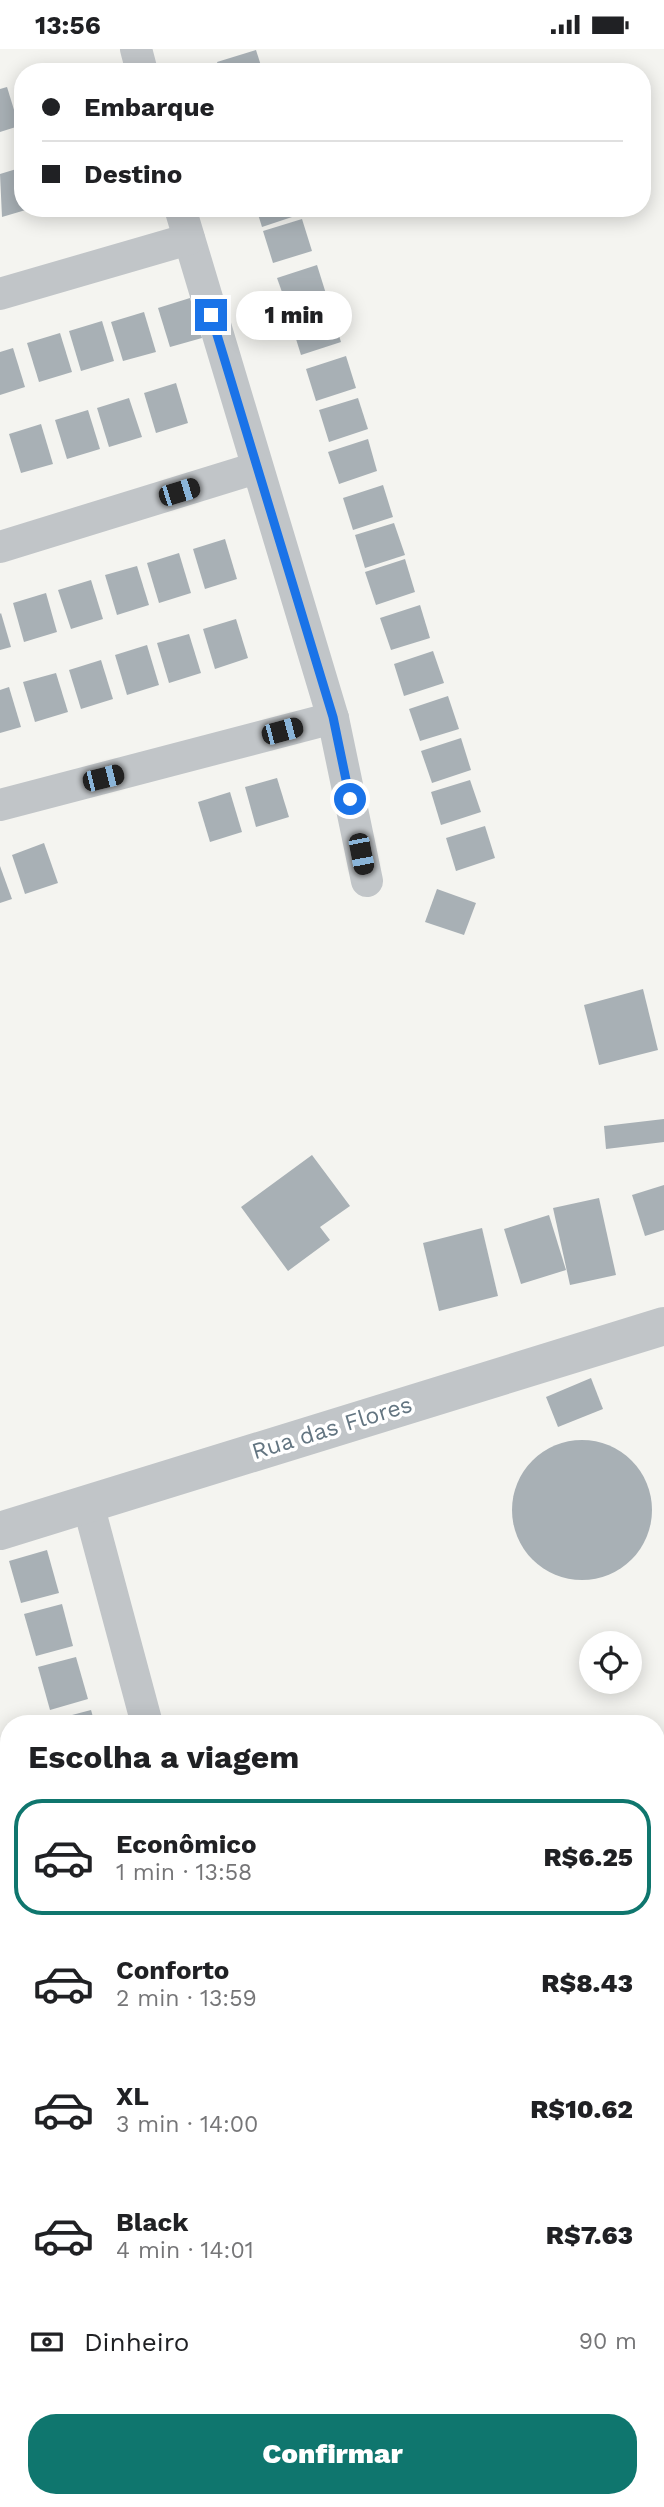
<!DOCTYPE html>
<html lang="pt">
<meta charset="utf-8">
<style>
body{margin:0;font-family:"Work Sans",sans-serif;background:#f6f6f6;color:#202124;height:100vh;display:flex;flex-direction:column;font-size:26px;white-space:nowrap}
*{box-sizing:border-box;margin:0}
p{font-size:23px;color:#757577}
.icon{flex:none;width:38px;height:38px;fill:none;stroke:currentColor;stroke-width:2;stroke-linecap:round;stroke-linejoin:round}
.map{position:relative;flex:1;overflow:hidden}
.panel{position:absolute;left:0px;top:1666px;width:665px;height:793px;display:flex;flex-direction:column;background:#fff;border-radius:28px 28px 0 0;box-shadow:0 4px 18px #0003}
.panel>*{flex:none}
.hud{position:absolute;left:14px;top:14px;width:637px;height:154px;border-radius:28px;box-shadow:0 4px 18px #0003;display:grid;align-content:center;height:154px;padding:0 28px;background:#fff}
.controls{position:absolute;left:579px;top:1582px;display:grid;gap:14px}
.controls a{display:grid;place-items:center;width:63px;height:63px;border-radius:50%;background:#fff;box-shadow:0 4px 18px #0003;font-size:35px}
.end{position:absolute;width:32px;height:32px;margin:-16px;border:9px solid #1a73e8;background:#fff;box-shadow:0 0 0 4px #fff}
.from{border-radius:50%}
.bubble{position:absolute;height:49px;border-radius:24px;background:#fff;box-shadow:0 4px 18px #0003;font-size:23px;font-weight:800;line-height:49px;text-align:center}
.car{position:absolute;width:21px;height:42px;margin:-21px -10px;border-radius:9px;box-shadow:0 0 5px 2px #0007;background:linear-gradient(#222 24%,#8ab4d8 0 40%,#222 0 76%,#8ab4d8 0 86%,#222 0)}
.hud b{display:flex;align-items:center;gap:24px;height:66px;font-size:26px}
.hud b+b{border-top:2px solid #e0e0e0}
.hud i{width:18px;height:18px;background:#202124}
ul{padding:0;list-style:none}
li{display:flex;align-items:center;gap:21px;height:116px;margin:0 14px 10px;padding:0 14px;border:4px solid transparent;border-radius:28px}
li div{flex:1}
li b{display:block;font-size:26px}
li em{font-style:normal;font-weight:800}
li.active{border-color:#0f766e}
li>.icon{width:63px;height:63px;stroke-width:1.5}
h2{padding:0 28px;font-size:32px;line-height:84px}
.pay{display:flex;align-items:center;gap:18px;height:77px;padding:0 28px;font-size:26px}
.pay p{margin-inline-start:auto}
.cta{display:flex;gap:14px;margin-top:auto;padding:14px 28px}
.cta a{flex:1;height:80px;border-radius:28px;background:#0f766e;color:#fff;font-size:28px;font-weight:800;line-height:80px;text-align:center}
.status{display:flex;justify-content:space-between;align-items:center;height:49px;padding:0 35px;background:#fff;direction:ltr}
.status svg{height:19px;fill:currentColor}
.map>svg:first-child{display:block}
.building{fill:#a8b0b5}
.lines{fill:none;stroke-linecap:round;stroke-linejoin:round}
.minor{stroke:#c1c5c8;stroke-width:32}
.tertiary{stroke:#c1c5c8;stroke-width:38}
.route{stroke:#1a73e8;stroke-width:9}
.labels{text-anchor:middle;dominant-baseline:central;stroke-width:7;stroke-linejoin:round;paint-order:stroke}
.street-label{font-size:23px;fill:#637581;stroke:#fff}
</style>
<div class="status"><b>13:56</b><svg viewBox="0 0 49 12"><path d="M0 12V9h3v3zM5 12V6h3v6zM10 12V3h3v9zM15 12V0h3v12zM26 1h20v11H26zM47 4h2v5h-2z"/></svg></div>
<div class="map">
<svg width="664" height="2458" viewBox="0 0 664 2458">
<rect width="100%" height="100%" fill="#f4f4f0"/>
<g class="building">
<path d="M256,1L263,23H220L217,13Z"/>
<path d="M7,38L19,77L0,83V40Z"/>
<path d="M23,118V159L29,160L2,168L0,125Z"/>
<path d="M256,159H300L301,165L262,178Z"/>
<path d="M302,170L312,202L273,214L263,182Z"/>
<path d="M317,216L327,248L288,260L277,229Z"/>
<path d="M190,249L202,289L170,298L158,259Z"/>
<path d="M331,261L341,293L301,306L291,274Z"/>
<path d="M144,263L156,303L123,312L111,273Z"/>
<path d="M102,272L114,312L81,322L69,282Z"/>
<path d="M60,284L72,323L39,333L27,294Z"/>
<path d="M13,299L25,338L0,346V303Z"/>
<path d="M346,307L356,339L316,352L306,320Z"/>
<path d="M176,334L188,374L156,384L144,344Z"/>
<path d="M129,349L142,388L109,398L97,359Z"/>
<path d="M358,349L368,380L329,393L319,361Z"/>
<path d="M88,361L100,400L67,410L55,371Z"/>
<path d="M41,375L53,415L21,424L9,385Z"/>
<path d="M368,390L377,422L339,435L328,403Z"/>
<path d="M383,436L393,468L353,481L343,449Z"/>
<path d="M394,474L405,506L365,519L355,486Z"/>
<path d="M225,490L237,530L205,540L193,500Z"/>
<path d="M179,504L191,544L159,554L147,514Z"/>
<path d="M405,510L415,543L376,556L365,523Z"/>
<path d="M137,517L149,556L117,566L105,526Z"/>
<path d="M91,531L103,570L71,580L58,541Z"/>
<path d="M46,544L57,583L24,593L13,554Z"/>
<path d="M420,556L430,589L391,601L380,569Z"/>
<path d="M1,564L11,598L0,601V565Z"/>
<path d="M236,570L248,609L215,620L203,580Z"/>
<path d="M189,585L201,624L169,634L157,594Z"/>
<path d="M147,596L159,636L127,646L115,606Z"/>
<path d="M433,602L444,634L404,647L394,615Z"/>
<path d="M101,611L113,650L81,660L69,621Z"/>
<path d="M56,624L68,663L35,673L23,633Z"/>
<path d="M9,638L21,678L0,684V641Z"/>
<path d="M448,647L459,680L420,692L409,660Z"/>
<path d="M461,689L471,721L432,734L421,702Z"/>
<path d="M277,729L289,768L256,778L245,738Z"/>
<path d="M470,731L481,763L441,776L431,743Z"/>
<path d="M230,743L242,783L210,793L198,753Z"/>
<path d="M485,777L495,809L456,822L446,789Z"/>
<path d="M44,794L58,834L25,845L12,806Z"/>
<path d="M0,817L12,850L0,854Z"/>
<path d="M437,840L476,854L464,886L425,873Z"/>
<path d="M643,940L658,1001L599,1016L584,956Z"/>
<path d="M664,1070V1093L606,1100L604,1077Z"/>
<path d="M312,1106L350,1157L320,1178L330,1191L288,1222L241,1158Z"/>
<path d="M664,1136V1181L645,1187L632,1146Z"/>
<path d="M599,1149L616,1226L570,1236L553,1159Z"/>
<path d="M549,1166L566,1221L521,1235L504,1180Z"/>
<path d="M482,1179L498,1247L439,1262L423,1194Z"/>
<path d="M591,1329L603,1360L558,1378L546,1348Z"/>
<circle cx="582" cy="1461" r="70"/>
<path d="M47,1501L59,1544L21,1554L9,1512Z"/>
<path d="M62,1555L73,1597L36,1607L24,1565Z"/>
<path d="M76,1608L88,1650L50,1661L38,1618Z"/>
<path d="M91,1661L95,1675H54L53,1671Z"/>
<path d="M1,1750L9,1791L0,1793V1750Z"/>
<path d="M9,1802V1848L0,1850V1804Z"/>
<path d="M9,1859V1905L3,1906L0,1862Z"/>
<path d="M664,2331V2372L656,2374V2333Z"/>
<path d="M9,2393V2433L0,2436V2395Z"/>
<path d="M203,2450H220L222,2458H178Z"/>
<path d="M232,2450H278L280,2458H234Z"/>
<path d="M289,2450H338V2451L313,2458H291Z"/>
</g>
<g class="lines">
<g class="minor">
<path d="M136,0L142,23"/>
<path d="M180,159L333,669L367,832"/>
<path d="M0,245L189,190"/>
<path d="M0,498L256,419"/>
<path d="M0,756L333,669"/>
<path d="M88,1455L147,1675"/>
<path d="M0,2150L9,2178"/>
<path d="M656,2175L664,2203"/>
<path d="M0,2337L9,2335"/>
<path d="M656,2444L664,2442"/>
<path d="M368,2450L370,2458"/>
<path d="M608,2458L636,2450"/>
</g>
<path class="tertiary" d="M0,1482L664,1277"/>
</g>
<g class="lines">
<path class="route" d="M211,266L333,668L350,750"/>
</g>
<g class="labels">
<g class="street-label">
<text transform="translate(332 1379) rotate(-17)">Rua das Flores</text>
</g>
</g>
</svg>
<div class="controls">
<a><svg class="icon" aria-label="locate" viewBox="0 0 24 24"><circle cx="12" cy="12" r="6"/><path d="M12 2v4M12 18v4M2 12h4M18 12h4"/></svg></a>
</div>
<i class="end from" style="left:350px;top:750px"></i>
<i class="end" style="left:211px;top:266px"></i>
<div class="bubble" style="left:236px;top:242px;width:116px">1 min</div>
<i class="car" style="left:179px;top:443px;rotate:73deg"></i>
<i class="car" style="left:282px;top:682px;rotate:75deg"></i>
<i class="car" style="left:103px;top:729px;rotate:76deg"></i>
<i class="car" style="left:361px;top:805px;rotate:169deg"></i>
<div class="hud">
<b><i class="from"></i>Embarque</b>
<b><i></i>Destino</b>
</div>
<section class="panel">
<h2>Escolha a viagem</h2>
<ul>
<li class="active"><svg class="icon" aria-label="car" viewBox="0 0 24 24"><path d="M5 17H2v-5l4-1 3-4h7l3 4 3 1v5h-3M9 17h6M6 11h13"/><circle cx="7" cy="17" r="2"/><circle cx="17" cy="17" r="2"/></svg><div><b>Econômico</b><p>1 min · 13:58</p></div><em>R$6.25</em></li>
<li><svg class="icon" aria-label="car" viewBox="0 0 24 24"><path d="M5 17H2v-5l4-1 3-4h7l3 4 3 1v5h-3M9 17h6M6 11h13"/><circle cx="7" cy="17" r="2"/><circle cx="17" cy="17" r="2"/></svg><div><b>Conforto</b><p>2 min · 13:59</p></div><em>R$8.43</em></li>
<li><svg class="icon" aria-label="car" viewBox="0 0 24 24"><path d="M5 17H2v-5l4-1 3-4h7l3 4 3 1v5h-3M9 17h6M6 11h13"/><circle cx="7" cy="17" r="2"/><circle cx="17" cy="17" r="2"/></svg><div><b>XL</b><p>3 min · 14:00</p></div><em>R$10.62</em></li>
<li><svg class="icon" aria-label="car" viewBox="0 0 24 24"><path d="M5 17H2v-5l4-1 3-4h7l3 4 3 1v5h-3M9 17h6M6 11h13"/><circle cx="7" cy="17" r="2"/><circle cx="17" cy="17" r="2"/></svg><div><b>Black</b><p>4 min · 14:01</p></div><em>R$7.63</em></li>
</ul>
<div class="pay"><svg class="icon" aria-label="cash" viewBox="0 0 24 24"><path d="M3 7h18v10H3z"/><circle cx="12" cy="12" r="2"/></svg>Dinheiro<p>90 m</p></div>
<div class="cta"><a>Confirmar</a></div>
</section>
</div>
